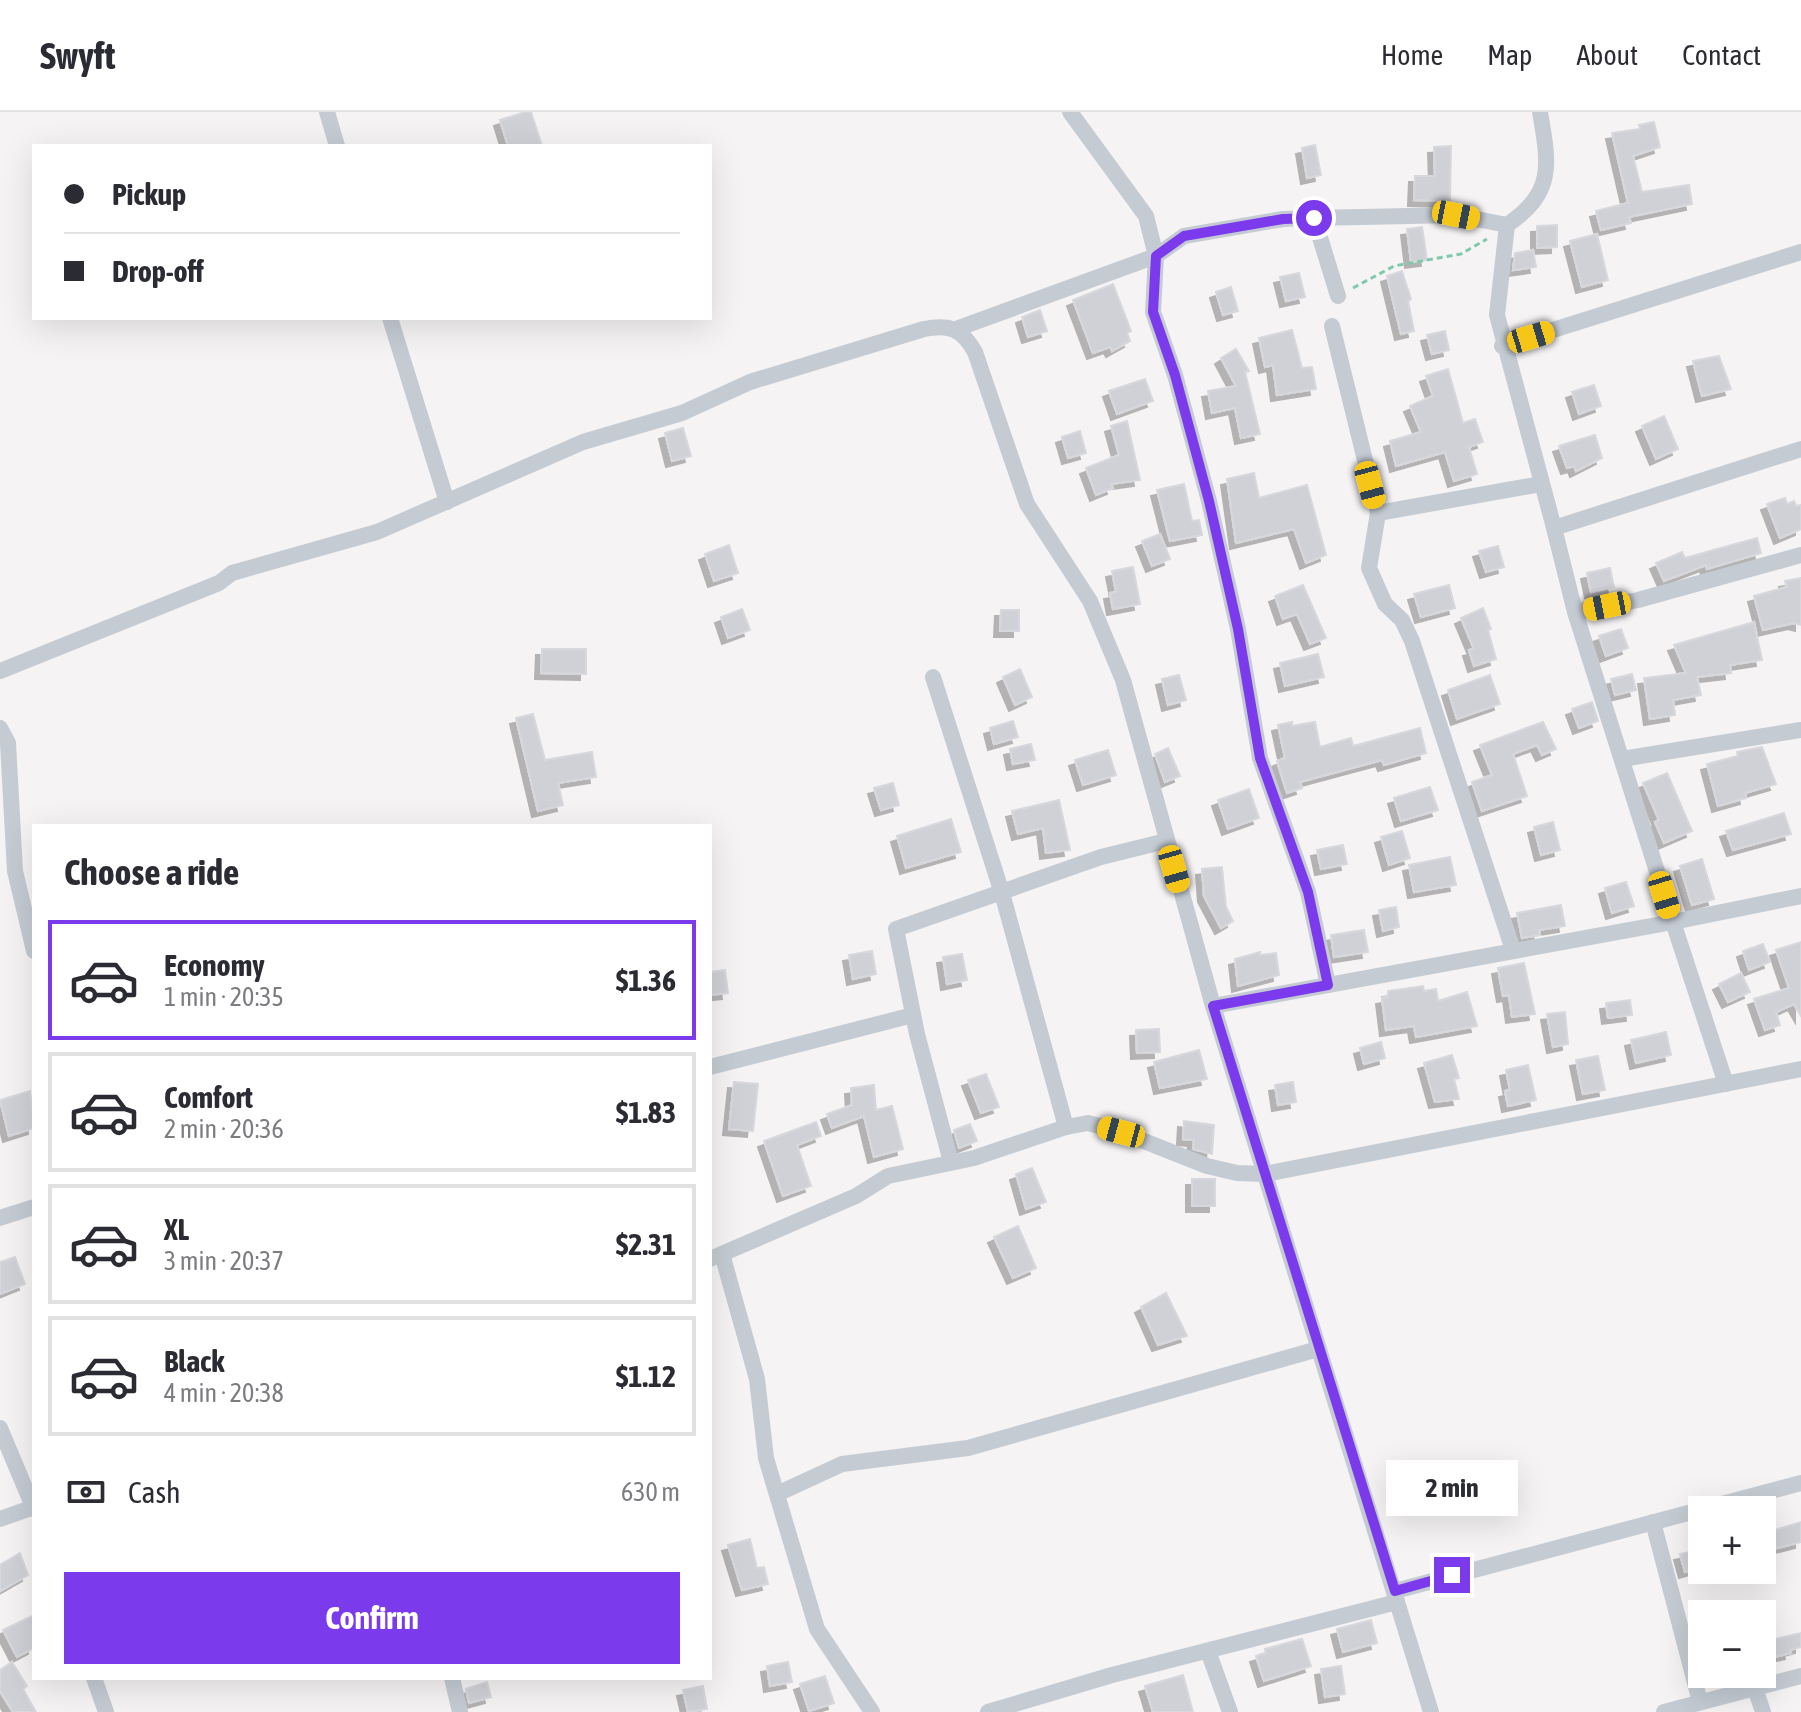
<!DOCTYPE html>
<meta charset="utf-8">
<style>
body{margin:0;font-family:"Asap Condensed",sans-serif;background:#f2f2f3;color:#2b2b33;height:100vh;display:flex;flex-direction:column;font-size:30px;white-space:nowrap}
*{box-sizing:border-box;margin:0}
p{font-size:26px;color:#7c7c81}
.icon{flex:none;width:44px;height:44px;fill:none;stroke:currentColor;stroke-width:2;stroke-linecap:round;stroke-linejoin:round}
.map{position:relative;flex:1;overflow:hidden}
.details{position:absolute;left:32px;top:712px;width:680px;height:856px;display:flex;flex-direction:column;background:#fff;border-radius:0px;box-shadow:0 8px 32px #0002}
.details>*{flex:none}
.banner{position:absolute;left:32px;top:32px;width:680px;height:176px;border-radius:0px;box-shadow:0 8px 32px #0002;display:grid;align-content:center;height:176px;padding:0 32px;background:#fff}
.buttons{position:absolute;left:1688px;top:1384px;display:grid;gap:16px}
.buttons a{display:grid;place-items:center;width:88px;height:88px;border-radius:0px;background:#fff;box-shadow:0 8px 32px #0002;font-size:40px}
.end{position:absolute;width:36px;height:36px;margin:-18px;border:10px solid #7c3aed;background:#fff;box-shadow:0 0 0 4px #fff}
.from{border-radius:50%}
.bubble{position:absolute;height:56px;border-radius:0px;background:#fff;box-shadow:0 8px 32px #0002;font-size:26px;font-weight:700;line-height:56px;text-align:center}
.car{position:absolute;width:24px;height:48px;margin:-24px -12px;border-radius:10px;box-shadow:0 0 6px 2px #0007;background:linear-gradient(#f5c518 24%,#345 0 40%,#f5c518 0 76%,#345 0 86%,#f5c518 0)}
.banner b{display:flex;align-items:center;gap:28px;height:76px;font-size:30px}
.banner b+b{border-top:2px solid #e1e1e2}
.banner i{width:20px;height:20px;background:#2b2b33}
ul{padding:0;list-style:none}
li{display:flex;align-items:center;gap:24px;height:120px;margin:0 16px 12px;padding:0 16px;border:4px solid #e1e1e2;border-radius:0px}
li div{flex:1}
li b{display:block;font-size:30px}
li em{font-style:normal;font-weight:700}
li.current{border-color:#7c3aed}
li>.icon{width:72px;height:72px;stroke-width:1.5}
h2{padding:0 32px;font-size:36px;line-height:96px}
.pay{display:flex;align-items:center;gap:20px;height:88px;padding:0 32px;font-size:30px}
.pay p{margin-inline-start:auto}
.action{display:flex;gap:16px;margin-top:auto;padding:16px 32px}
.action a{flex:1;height:92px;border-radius:0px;background:#7c3aed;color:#fff;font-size:32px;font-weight:700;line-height:92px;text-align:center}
header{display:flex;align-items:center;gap:48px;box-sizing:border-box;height:112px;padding:0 40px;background:#fff;border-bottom:2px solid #e1e1e2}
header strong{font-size:38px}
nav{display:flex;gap:44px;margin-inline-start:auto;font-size:28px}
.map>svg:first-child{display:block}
.building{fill:#d0d1d6;stroke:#d7d8dd;stroke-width:2;filter:url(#shadow)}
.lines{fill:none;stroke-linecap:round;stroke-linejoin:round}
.path{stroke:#7ecbac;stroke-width:3;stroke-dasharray:6 4;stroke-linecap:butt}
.minor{stroke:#c4cbd3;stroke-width:16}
.route{stroke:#7c3aed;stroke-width:10}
</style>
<header>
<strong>Swyft</strong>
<nav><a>Home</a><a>Map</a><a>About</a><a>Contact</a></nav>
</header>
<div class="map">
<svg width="1801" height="1600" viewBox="0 0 1801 1600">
<defs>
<filter id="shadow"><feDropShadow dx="-6" dy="6" stdDeviation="0" flood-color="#0004"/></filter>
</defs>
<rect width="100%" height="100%" fill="#f5f3f3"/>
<g class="building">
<path d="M525,0H531L542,34H508L500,8Z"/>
<path d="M1654,10L1660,35L1633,44L1642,80L1689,73L1692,92L1629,105L1631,111L1601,118L1596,99L1628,91L1612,21L1640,17L1639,13Z"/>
<path d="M1315,33L1321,63L1307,66L1302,36Z"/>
<path d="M1451,34L1450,89L1414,88L1415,64H1435L1434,35Z"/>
<path d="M1557,113V135L1537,136V114Z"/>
<path d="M1422,115L1427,148L1411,150L1407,117Z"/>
<path d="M1597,122L1608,168L1582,175L1570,129Z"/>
<path d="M1533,138L1536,155L1513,158L1515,141Z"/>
<path d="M1402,159L1411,187L1408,189L1414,219L1401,222L1387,164Z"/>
<path d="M1299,161L1305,185L1286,189L1280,165Z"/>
<path d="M1113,172L1131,219L1127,221L1130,229L1112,239L1110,235L1093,241L1073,188Z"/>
<path d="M1231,175L1238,199L1223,203L1216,180Z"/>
<path d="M1040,198L1047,219L1028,225L1022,205Z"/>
<path d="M1292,218L1302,256L1312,255L1316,277L1277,283L1273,253L1265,255L1259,226Z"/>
<path d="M1445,219L1449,238L1432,242L1427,223Z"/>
<path d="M1236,237L1249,259L1245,260L1260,322L1241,326L1235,296L1212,301L1208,279L1236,274L1221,246Z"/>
<path d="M1719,244L1731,277L1702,284L1693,249Z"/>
<path d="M1448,257L1463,311L1475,307L1483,330L1469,335L1477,362L1454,369L1445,340L1396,354L1390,329L1421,320L1410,294L1433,284L1426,264Z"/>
<path d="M1145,267L1153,289L1117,302L1109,279Z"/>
<path d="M1594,273L1601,294L1579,302L1572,280Z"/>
<path d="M1664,304L1678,337L1656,347L1642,314Z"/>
<path d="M1127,309L1140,368L1111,372L1113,376L1096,383L1086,356L1119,343L1111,314Z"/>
<path d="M683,316L691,344L672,349L665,321Z"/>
<path d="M1080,319L1086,341L1068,346L1062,325Z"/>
<path d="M1595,323L1602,346L1576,359L1574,354L1567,356L1559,334Z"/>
<path d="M1254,361L1259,386L1307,373L1326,443L1306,451L1294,417L1236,431L1227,367Z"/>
<path d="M1184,372L1192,409L1199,408L1202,423L1170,429L1157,378Z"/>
<path d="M1785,386L1787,392L1794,389L1796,394L1801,393V417L1780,426L1767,392Z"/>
<path d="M1160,422L1170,447L1152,454L1142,429Z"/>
<path d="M1757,426L1761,441L1707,457L1706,453L1664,469L1656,451L1682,440L1685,446Z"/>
<path d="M729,433L738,461L714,469L705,442Z"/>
<path d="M1498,434L1504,455L1486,460L1479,439Z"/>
<path d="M1133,455L1140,492L1113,497L1110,481L1116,480L1112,459Z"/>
<path d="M1610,456L1614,475L1591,480L1587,461Z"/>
<path d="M1801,466V513L1794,511L1763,518L1754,484L1787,475L1785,469Z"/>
<path d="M1303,473L1326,526L1310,532L1297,502L1283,507L1275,484Z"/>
<path d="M1449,473L1455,496L1421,505L1414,482Z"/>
<path d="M1483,496L1491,517L1488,518L1496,547L1474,554L1469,538L1474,537L1461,506Z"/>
<path d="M742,497L750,518L728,526L721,505Z"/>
<path d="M1001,498H1019V519H1000Z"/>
<path d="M1754,510L1762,548L1730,553L1731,561L1697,565L1701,583L1673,588L1675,603L1650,607L1644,566L1686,561L1674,533Z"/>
<path d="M1621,517L1628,536L1606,544L1599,524Z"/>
<path d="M542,537H586V562L541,561Z"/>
<path d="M1318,542L1324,565L1285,574L1280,551Z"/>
<path d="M1020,557L1032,585L1015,593L1003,565Z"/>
<path d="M1632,562L1636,578L1615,583L1611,567Z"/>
<path d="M1179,563L1186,588L1168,593L1162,567Z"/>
<path d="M1490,563L1500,592L1457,607L1448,578Z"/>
<path d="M1592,590L1598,609L1579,616L1572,597Z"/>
<path d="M533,602L545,648L592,640L596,665L558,671L563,693L538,699L516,606Z"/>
<path d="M1013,609L1018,625L994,632L990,616Z"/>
<path d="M1292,610V614L1315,610L1320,635L1351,626L1353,634L1420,616L1426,641L1384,653L1382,648L1300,670L1302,676L1287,681L1277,649L1285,646L1278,613Z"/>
<path d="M1543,610L1556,637L1542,643L1537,633L1513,642L1527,684L1482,699L1472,670L1492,663L1480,633Z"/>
<path d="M1031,632L1035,648L1013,652L1010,637Z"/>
<path d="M1762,635L1776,672L1745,681L1746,686L1718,694L1707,652L1738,644L1737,640Z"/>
<path d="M1168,636L1180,664L1165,670L1155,642Z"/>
<path d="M1108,638L1116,663L1083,673L1075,648Z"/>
<path d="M1667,661L1692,719L1664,731L1655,710L1659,708L1643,671Z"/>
<path d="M893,671L899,693L881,698L874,676Z"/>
<path d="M1430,675L1438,698L1401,709L1394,686Z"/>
<path d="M1249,677L1259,706L1228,717L1218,688Z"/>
<path d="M1059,688L1070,738L1046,741L1043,716L1018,722L1012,699Z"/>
<path d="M1784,701L1791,722L1733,738L1726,719Z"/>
<path d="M951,707L961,740L906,756L897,724Z"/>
<path d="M1553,710L1560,738L1541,743L1534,715Z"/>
<path d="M1402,719L1410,746L1389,753L1381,725Z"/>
<path d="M1343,733L1347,752L1321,757L1317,738Z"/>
<path d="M1450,745L1456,773L1414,780L1409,753Z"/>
<path d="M1702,747L1714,787L1692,793L1680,754Z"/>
<path d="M1222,755L1226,795L1233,809L1221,816L1204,784L1202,757Z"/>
<path d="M1626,770L1634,794L1612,801L1605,776Z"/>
<path d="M1561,793L1565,814L1539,818L1540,823L1522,826L1517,801Z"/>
<path d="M1396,795L1399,815L1383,819L1379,798Z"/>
<path d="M1364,818L1368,840L1334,845L1331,823Z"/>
<path d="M1801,830V904L1794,892L1776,900L1780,913L1765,918L1754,887L1789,876L1776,838Z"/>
<path d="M1763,832L1770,850L1749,858L1743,839Z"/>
<path d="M872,839L876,862L853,867L849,843Z"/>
<path d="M1260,840V843L1276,841L1279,863L1238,874L1235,847Z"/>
<path d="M962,842L967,868L947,872L943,845Z"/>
<path d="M1524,851L1535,902L1512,905L1509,883L1503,884L1498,856Z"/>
<path d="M725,858L728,881L710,883V860Z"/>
<path d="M1741,861L1750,880L1728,890L1719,872Z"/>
<path d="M1423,874L1424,879L1436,877L1438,889L1467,880L1477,914L1416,925L1414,914L1386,918L1382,886L1388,885V879Z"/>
<path d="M1630,888L1632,903L1608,906L1606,891Z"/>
<path d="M1565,900L1568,932L1553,935L1547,902Z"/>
<path d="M1159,917L1160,940L1137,941L1136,918Z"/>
<path d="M1666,920L1671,943L1636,951L1631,928Z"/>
<path d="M1381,930L1385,946L1364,952L1360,936Z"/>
<path d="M1199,938L1207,967L1160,976L1154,950Z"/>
<path d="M1452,943L1459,966L1454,967L1459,987L1435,990L1424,951Z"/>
<path d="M1598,944L1605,978L1583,982L1576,948Z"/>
<path d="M1528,953L1536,988L1508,994L1505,979L1510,978L1506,958Z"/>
<path d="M986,962L999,995L981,1001L968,968Z"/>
<path d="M734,970L758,972L753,1019L729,1017Z"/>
<path d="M1293,970L1296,990L1278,993L1275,973Z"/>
<path d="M874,973L876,998L892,994L903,1037L874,1045L864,1004L832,1016L827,1002L852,993L851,976Z"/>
<path d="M30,979L34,1016L9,1024L0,988Z"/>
<path d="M1184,1009L1214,1013L1212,1042L1193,1037L1194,1028L1183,1027Z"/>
<path d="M816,1010L821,1024L797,1033L811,1074L783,1084L764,1029Z"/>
<path d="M970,1012L977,1029L959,1036L954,1018Z"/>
<path d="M1032,1056L1046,1090L1026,1097L1016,1062Z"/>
<rect x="1192" y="1067" width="23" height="27"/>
<path d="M1018,1114L1036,1156L1013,1166L994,1125Z"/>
<path d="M15,1145L25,1172L0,1182V1150Z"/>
<path d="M1166,1181L1187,1224L1158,1233L1141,1195Z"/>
<path d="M1801,1410V1430L1762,1440V1422Z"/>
<path d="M750,1427L757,1456L764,1455L768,1472L742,1478L728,1433Z"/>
<path d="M1699,1438L1702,1455L1685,1460L1680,1442Z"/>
<path d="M20,1441L28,1463L0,1479V1453Z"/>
<path d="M34,1503V1536L17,1545L3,1518Z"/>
<path d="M1371,1508L1377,1531L1343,1540L1337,1517Z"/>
<path d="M1801,1521V1535L1790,1538L1791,1541L1762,1548V1530Z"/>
<path d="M1302,1527L1311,1554L1264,1569L1256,1544L1266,1541L1265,1537Z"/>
<path d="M12,1550L27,1574L23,1577L36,1600H13L0,1579V1558Z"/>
<path d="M788,1550L792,1570L770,1574L767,1554Z"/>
<path d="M1341,1554L1345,1582L1325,1585L1321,1557Z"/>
<path d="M1183,1563L1193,1600H1153L1145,1574Z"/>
<path d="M825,1564L834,1591L809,1599L800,1572Z"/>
<path d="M487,1570L491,1585L469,1591L466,1577Z"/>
<path d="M703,1574L707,1597L688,1600L683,1578Z"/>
</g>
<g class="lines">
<path class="path" d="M1353,176L1394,154L1461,142L1487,127"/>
<g class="minor">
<path d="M327,0L337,34"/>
<path d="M1070,0L1146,104L1156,144L1153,200L1175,263L1209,389L1238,517L1260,646L1308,780L1328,873"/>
<path d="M1540,0C1549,53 1555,80 1507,113L1497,203L1554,416"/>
<path d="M1314,106L1456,103L1507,113"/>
<path d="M390,206L447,390"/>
<path d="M1332,214L1378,401L1369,456L1385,492L1402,508L1412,529L1513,838"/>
<path d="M956,217L1156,144L1184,124L1283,107L1314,106L1338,184"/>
<path d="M1502,234L1801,140"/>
<path d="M1378,401L1541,372"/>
<path d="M1575,500L1638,488L1801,443"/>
<path d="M0,559L219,471L232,461L377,420L583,330L682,301L750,270L924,217C950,212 962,217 975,240L1027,392L1090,489L1123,568L1213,894L1431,1600"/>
<path d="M933,565L1002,781L1066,1015"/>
<path d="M0,616L8,631L15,759L34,839"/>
<path d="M1622,647L1801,618"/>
<path d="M1213,894L1673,810L1575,500L1554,416L1801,337"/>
<path d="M710,955L913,903"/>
<path d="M1726,972L1673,810L1801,784"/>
<path d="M951,1050L917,922L896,817L1101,745L1166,729"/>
<path d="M0,1106L34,1095"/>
<path d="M722,1142L757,1267L766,1346L817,1517L872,1600"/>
<path d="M710,1147L856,1084L888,1064L974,1046L1066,1015L1088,1011L1121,1020L1207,1054L1237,1061L1265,1062L1801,957"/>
<path d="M0,1316L34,1397"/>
<path d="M777,1382L842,1352L968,1336L1318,1237"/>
<path d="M0,1407L34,1395"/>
<path d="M1653,1410L1700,1590"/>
<path d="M1395,1479L1801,1371"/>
<path d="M1208,1539L1230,1600"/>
<path d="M94,1566L106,1600"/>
<path d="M452,1566L460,1600"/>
<path d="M1755,1576L1763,1600"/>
<path d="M988,1600L1112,1563L1397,1490"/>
<path d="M1664,1600L1801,1564"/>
</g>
</g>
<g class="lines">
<path class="route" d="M1314,106L1283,107L1184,124L1156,144L1153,200L1175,263L1209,389L1238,517L1260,646L1308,780L1328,873L1213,894L1395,1479L1452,1463"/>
</g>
</svg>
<div class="buttons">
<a>+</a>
<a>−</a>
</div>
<i class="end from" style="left:1314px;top:106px"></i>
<i class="end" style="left:1452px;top:1463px"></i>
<div class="bubble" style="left:1386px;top:1348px;width:132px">2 min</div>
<i class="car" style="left:1456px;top:103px;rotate:101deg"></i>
<i class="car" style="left:1531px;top:225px;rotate:73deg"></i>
<i class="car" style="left:1370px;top:373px;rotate:165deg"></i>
<i class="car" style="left:1607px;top:494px;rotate:259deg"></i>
<i class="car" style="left:1174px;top:757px;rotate:164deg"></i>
<i class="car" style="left:1664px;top:783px;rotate:163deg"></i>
<i class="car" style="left:1121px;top:1020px;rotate:285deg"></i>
<div class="banner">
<b><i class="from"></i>Pickup</b>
<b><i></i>Drop-off</b>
</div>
<section class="details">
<h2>Choose a ride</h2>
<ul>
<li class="current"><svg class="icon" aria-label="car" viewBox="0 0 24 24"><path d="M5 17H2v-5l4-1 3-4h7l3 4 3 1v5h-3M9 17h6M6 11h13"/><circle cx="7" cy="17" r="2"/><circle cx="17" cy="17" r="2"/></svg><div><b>Economy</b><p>1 min · 20:35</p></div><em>$1.36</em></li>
<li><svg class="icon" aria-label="car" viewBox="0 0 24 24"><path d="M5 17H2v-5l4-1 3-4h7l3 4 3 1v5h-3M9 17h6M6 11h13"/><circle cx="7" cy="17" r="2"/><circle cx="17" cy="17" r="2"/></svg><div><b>Comfort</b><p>2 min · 20:36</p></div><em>$1.83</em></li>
<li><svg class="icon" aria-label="car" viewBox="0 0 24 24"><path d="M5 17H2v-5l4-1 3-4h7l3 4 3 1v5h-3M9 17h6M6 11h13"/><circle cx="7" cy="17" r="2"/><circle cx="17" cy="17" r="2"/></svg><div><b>XL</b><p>3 min · 20:37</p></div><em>$2.31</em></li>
<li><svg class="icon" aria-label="car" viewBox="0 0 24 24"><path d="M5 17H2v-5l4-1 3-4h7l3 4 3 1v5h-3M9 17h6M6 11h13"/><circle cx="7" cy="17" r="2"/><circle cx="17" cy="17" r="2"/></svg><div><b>Black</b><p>4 min · 20:38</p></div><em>$1.12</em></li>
</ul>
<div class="pay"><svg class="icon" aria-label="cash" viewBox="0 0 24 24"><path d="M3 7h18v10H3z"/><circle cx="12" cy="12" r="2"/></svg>Cash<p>630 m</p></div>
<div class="action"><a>Confirm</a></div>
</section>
</div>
